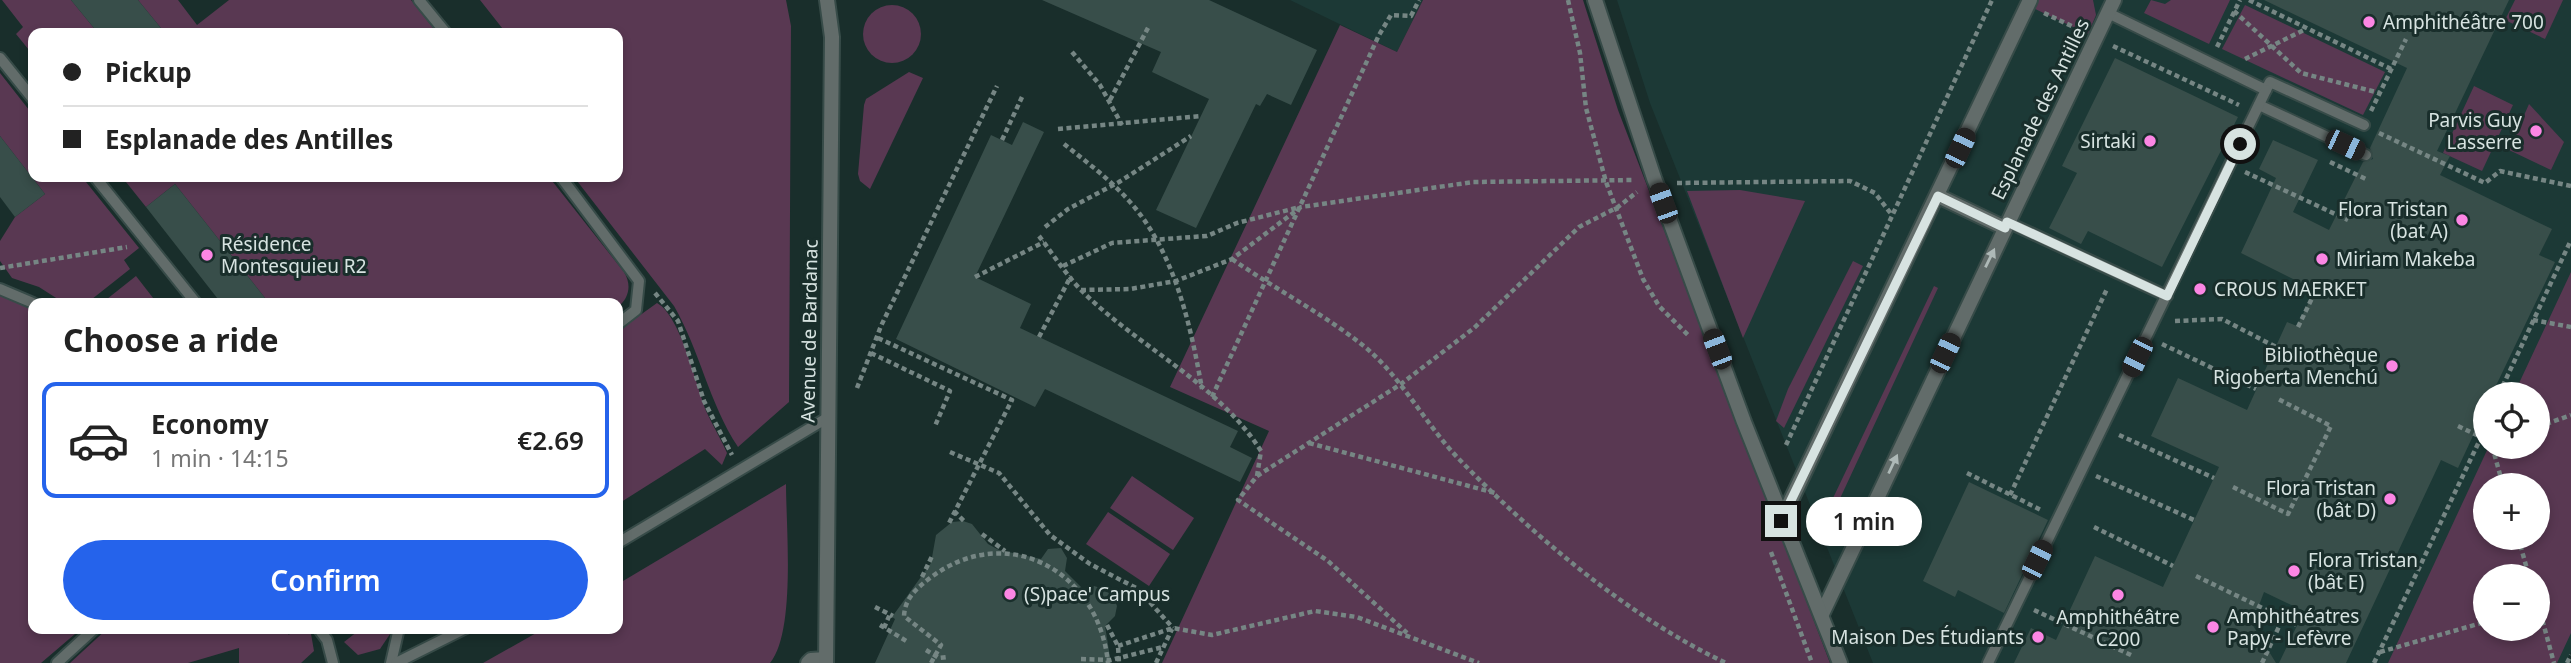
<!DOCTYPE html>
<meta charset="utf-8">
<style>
body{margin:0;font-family:"Noto Sans",sans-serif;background:#f2f2f2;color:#222;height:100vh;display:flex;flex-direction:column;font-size:26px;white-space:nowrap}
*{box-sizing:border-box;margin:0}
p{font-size:23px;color:#767676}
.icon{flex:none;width:38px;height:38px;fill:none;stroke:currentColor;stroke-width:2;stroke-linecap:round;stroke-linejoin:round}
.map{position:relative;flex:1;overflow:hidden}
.panel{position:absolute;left:28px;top:298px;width:595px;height:336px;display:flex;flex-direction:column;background:#fff;border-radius:14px;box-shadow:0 4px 10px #0003}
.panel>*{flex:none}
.hud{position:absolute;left:28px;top:28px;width:595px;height:154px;border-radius:14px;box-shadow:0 4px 10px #0003;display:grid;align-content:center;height:154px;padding:0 35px;background:#fff}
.tools{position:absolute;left:2473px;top:382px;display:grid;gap:14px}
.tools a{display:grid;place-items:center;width:77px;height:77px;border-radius:50%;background:#fff;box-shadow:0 4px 10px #0003;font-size:35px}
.end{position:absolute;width:32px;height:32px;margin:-16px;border:9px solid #d7e3e1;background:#111;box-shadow:0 0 0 4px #111}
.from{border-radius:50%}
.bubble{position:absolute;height:49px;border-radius:24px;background:#fff;box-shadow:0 4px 10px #0003;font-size:23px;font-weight:600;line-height:49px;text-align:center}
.car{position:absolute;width:21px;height:42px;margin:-21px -10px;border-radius:9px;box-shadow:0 0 5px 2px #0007;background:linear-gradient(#222 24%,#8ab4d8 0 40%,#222 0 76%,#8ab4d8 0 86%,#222 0)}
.hud b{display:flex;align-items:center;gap:24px;height:66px;font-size:26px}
.hud b+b{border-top:2px solid #e0e0e0}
.hud i{width:18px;height:18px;background:#222}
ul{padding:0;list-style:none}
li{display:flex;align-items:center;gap:21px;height:116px;margin:0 14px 10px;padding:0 21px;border:4px solid transparent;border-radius:14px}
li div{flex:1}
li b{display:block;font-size:26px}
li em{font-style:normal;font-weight:600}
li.selected{border-color:#2563eb}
li>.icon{width:63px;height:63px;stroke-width:1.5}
h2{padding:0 35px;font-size:32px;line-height:84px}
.button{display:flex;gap:14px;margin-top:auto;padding:14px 35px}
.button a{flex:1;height:80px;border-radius:42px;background:#2563eb;color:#fff;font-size:28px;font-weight:600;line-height:80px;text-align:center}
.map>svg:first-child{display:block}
.built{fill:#1c3936;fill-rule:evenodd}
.green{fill:#593852;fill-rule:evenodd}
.building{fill:#384e4a}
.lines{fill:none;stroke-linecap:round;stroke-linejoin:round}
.service-casing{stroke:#374b48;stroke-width:14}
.minor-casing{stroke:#374b48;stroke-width:18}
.tertiary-casing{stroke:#374b48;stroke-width:18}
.path{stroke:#768684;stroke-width:4.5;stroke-dasharray:5 3.5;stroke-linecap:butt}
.service{stroke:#626c6a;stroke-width:10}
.minor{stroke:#626c6a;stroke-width:14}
.tertiary{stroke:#626c6a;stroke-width:14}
.oneway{fill:#aeb9b7}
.route{stroke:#d7e3e1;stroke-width:9}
.poi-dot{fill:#fc86e4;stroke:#192e2b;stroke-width:2.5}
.labels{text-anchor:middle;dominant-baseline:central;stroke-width:6;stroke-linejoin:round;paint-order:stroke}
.poi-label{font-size:19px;fill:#d7e3e1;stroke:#192e2b;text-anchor:start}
.street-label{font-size:19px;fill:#d7e3e1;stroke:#192e2b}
</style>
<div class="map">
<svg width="2571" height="663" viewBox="0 0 2571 663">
<rect width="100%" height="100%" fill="#192e2b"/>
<g class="built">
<path d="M1290,0H1423L1397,52Z"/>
<path d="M1617,0H2571V652L2566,663H1873L1650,103ZM2485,394H2538V446H2485ZM2485,485H2538V537H2485ZM2485,576H2538V628H2485Z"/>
</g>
<g class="green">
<path d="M2,0H71L98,33H33V55L16,34L23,27Z"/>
<path d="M138,0H178L197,25L229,0H411L437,33H165Z"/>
<path d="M480,0H786L791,26L789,402L738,447C709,403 700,351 674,306L574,177H618V33H506Z"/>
<path d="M1423,0H1583L1618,110L1830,663H1162L1269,431L1170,387L1340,25L1397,52Z"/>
<path d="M2035,0H2093L2096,15L2088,34L2031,7Z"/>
<path d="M2151,0L2165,4L2171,0H2230L2209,44L2144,13Z"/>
<path d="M2515,0H2563L2545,39L2505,20Z"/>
<circle cx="892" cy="34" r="29"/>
<path d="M2245,5L2385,72L2363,115L2222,49Z"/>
<path d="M909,72L923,78L870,189L860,181L858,174L864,105L866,99Z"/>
<path d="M0,73L33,115V177H82L139,248L124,260L130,269L87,303H64L39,287L12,278L0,261V241L15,217L45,194L0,136Z"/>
<path d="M2474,86L2513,105L2482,171L2443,153Z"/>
<path d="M2529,104L2564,142L2551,170L2509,150Z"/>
<path d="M122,177H549L624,272C632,285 629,298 618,307V303H269L175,184L146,207Z"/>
<path d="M1740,190L1805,201L1743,338L1687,191Z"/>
<path d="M1853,261L1863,266L1784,428L1776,421L1788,389Z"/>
<path d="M2571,272V633L2557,663H2388L2489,446H2538V394H2514ZM2485,485H2538V537H2485ZM2485,576H2538V628H2485Z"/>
<path d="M136,276L157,303H102Z"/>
<path d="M1934,286L1938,288L1830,520L1824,517Z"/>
<path d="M0,295L33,310V628H82L41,663H0Z"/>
<path d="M657,303C681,316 696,386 707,413C713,426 721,439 727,453L722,465L705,449L618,504V331Z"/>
<path d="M1132,476L1194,518L1173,550L1110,508Z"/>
<path d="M786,484C786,528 796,631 770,663H483L545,628H618V584Z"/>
<path d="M1108,512L1170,554L1149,586L1086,544Z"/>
<path d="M108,628H283L289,635L293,628H310L314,651L301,663H239V648L188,663H70Z"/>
<path d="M362,628H394L380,649L358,655L344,642Z"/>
</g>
<g class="building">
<path d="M71,0H138L165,33H98Z"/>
<path d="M1042,0H1209L1317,50L1291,105L1267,94L1260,106L1256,104L1196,228L1156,210L1209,99L1152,72L1161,52Z"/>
<path d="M2264,0H2509L2437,151L2450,156L2440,175L2552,229L2539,255L2555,262L2492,394H2485V410L2458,468L2441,460L2346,663H2279L2304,611L2264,592L2252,624L2276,663H2014L2031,628L2056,640L2095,556L2163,587L2219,467L2151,436L2178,378L2247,410L2287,322L2297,326L2315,290L2241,253L2276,178L2259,169L2273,140L2318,160L2293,212L2329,230L2363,162L2373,159L2370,148L2407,68Z"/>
<path d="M2115,58L2238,117L2162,267L2088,231L2081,244L2049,228L2077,173L2062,166Z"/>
<path d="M1023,122L1044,132L975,277L1031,304L1020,328L1238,431L1230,447L1252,458L1240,482L1045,389L1035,407L896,339L991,135L1012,145Z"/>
<path d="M0,136L45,194L15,217L0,197Z"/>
<path d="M175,184L269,303H221L146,207Z"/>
<path d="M1969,482L2048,520L2004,613L1958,590L1955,597L1923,581Z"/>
<path d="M963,521L972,524L988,544L999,550L1041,559L1048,549L1061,548L1067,558L1065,571L1083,589L1094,586L1111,591L1117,606L1115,616L1105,626L1111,663H875L895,619L892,617L931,563L936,535L952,522Z"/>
</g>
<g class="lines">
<g class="service-casing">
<g id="service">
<path d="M419,0L446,33"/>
<path d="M2108,13L2266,90L2270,82L2364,125"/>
<path d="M0,58L33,99"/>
<path d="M2259,105L2366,155"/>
<path d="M95,177L196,303"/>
<path d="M561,177L639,281L636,310L618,324"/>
<path d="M2007,222L2167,296"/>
<path d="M0,289L33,303"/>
<path d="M618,543L827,418"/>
<path d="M318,628L327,640L333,663"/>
<path d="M57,663L95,628"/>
<path d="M391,663L399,628"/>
<path d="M396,663L466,628"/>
<path d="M1988,663L2266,90"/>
</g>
</g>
<g class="minor-casing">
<g id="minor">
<path d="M1938,196L2005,228"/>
<path d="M1781,521L2030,0"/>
<path d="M1822,614L2114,0"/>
</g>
</g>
<g class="tertiary-casing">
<g id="tertiary">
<path d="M1595,0L1654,178L1744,422L1840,663"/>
<path d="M808,663L811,660L826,659"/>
<path d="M826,663L832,37L827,0"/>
</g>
</g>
<g class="path">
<path d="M1568,0L1580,53L1586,108L1606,182L1643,279L1659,306L1688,335"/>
<path d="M2249,0L2391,69"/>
<path d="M2234,11L2301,73L2380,93"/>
<path d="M2044,13L2080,30"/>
<path d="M2113,46L2239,105"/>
<path d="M2217,47L2240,0"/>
<path d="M1072,52L1100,85L1122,125"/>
<path d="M2245,59L2306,29"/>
<path d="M1110,100L1149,26"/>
<path d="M2371,111L2406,39"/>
<path d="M1058,129L1201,116"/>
<path d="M2379,133L2485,183L2500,171L2571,186"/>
<path d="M1002,140L1022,97"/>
<path d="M1064,144C1089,164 1115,183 1136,209C1176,259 1191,327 1202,389"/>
<path d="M2330,162L2368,180"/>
<path d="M2245,172L2348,220"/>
<path d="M1677,183L1850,181L1875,193L1892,215"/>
<path d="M1045,227L1068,209L1119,182L1191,136"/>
<path d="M1039,236C1053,254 1066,275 1082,291C1138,347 1218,383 1261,451L1257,476L1238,500L1328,561L1407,633"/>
<path d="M1232,259C1275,289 1324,314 1365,347C1402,378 1424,422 1457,457C1531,534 1630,618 1726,663"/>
<path d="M1063,266L1112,243L1207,236L1237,223L1296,208"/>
<path d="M0,268L127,247"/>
<path d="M975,277L1044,242"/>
<path d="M1081,290L1130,289L1176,281L1232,259L1301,207L1473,182L1634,180"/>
<path d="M655,293L678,321L704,401L732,455"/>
<path d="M2533,320L2571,327"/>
<path d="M2175,321L2222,319L2276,347"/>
<path d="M2298,327L2316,290"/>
<path d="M1039,337L1071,276"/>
<path d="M878,338L1012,400L948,525"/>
<path d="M2162,344L2256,389"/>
<path d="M871,353L950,391L935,426"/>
<path d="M857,388L881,326L997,86"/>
<path d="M2499,394L2571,240"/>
<path d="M1212,397L1379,35L1391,15L1411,16L1419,0"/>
<path d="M2458,426L2483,438"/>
<path d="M2538,427L2571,415"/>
<path d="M2119,435L2214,478"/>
<path d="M1309,443L1495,493"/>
<path d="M1786,445L1992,0"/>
<path d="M2492,446L2503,485"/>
<path d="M950,452L999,473L1050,535L1090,564L1138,589L1173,628"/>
<path d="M1967,473L2041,510"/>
<path d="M1257,476L1401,384L1474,328L1579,227L1618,207L1637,192"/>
<path d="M2096,476L2194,520"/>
<path d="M2233,487L2288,514L2331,426L2276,398"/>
<path d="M2010,495L2107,289"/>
<path d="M954,511L965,522"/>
<path d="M2094,527L2173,566"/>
<path d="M982,534L1005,551"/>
<path d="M2518,537L2529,576"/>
<path d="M1771,552L1812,663"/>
<path d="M2196,576L2283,618"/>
<path d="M922,577L933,554"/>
<path d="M2538,604L2554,663"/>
<path d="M875,607L893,616"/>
<path d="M2034,610L2131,655"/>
<path d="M880,625L908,642"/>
<path d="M1107,625L1118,646L1119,663"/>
<path d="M884,628L890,614"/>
<path d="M1118,646L1173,628L1212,635L1315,611L1357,617L1479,663"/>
<path d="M926,650L939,658L947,657"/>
<path d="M2380,652L2485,622"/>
<path d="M1081,659L1111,660L1163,647"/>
<path d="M931,663L941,645L904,616C905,598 916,589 930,578C1007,520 1099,571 1108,663"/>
<path d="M1156,663L1172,629"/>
<path d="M2262,663L2283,618L2297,625"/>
<path d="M2374,663L2485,429"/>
<path d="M2567,663L2571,655"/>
</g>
<use href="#service" class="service"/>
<use href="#minor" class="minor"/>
<use href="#tertiary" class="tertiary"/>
</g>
<defs><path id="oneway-solid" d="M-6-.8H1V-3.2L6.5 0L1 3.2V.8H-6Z" transform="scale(1.75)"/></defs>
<g class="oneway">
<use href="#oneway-solid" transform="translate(1990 258) rotate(-64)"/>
<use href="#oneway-solid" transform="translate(1893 464) rotate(-65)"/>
</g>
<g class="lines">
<path class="route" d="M1781,521L1938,196L2005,228L2007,222L2167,296L2240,144"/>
</g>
<g class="poi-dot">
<circle cx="2369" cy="22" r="7"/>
<circle cx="2536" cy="131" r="7"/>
<circle cx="2150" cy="141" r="7"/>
<circle cx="2462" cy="220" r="7"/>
<circle cx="207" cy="255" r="7"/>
<circle cx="2322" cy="259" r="7"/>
<circle cx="2200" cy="289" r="7"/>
<circle cx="2392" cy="366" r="7"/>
<circle cx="2390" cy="499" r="7"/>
<circle cx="2294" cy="571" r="7"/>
<circle cx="1010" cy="594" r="7"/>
<circle cx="2118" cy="595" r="7"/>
<circle cx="2213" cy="627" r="7"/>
<circle cx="2038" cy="637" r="7"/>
</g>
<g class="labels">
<g class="poi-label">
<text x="2383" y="22">Amphithéâtre 700</text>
<text x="2522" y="120" text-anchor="end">Parvis Guy<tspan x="2522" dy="22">Lasserre</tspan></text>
<text x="2136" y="141" text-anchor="end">Sirtaki</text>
<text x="2448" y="209" text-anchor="end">Flora Tristan<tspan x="2448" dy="22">(bat A)</tspan></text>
<text x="221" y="244">Résidence<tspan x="221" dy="22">Montesquieu R2</tspan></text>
<text x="2336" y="259">Miriam Makeba</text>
<text x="2214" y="289">CROUS MAERKET</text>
<text x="2378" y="355" text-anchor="end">Bibliothèque<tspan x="2378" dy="22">Rigoberta Menchú</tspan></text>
<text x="2376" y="488" text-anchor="end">Flora Tristan<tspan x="2376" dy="22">(bât D)</tspan></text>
<text x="2308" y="560">Flora Tristan<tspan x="2308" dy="22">(bât E)</tspan></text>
<text x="1024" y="594">(S)pace' Campus</text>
<text x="2227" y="616">Amphithéatres<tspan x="2227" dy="22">Papy - Lefèvre</tspan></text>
<text x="2118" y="617" text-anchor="middle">Amphithéâtre<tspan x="2118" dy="22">C200</tspan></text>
<text x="2024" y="637" text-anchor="end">Maison Des Étudiants</text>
</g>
<g class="street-label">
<text transform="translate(2040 109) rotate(-64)">Esplanade des Antilles</text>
<text transform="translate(809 331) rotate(-89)">Avenue de Bardanac</text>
</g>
</g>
</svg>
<div class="tools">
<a><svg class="icon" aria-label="locate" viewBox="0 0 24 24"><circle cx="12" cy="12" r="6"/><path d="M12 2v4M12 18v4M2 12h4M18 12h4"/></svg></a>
<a>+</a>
<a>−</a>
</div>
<i class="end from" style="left:2240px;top:144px"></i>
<i class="end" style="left:1781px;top:521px"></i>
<div class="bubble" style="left:1806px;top:497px;width:116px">1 min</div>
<i class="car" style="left:2345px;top:145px;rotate:115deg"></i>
<i class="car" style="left:1960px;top:148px;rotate:25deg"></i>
<i class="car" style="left:1663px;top:203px;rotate:340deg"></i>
<i class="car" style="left:1717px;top:349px;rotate:339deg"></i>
<i class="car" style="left:1945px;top:353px;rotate:25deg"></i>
<i class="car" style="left:2137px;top:357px;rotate:206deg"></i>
<i class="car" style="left:2037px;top:560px;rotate:26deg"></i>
<div class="hud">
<b><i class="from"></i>Pickup</b>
<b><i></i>Esplanade des Antilles</b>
</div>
<section class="panel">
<h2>Choose a ride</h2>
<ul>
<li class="selected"><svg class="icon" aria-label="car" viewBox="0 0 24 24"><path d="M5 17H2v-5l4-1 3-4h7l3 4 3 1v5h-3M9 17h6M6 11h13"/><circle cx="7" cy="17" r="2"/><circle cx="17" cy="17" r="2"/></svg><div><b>Economy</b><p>1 min · 14:15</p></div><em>€2.69</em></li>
</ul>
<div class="button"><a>Confirm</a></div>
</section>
</div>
